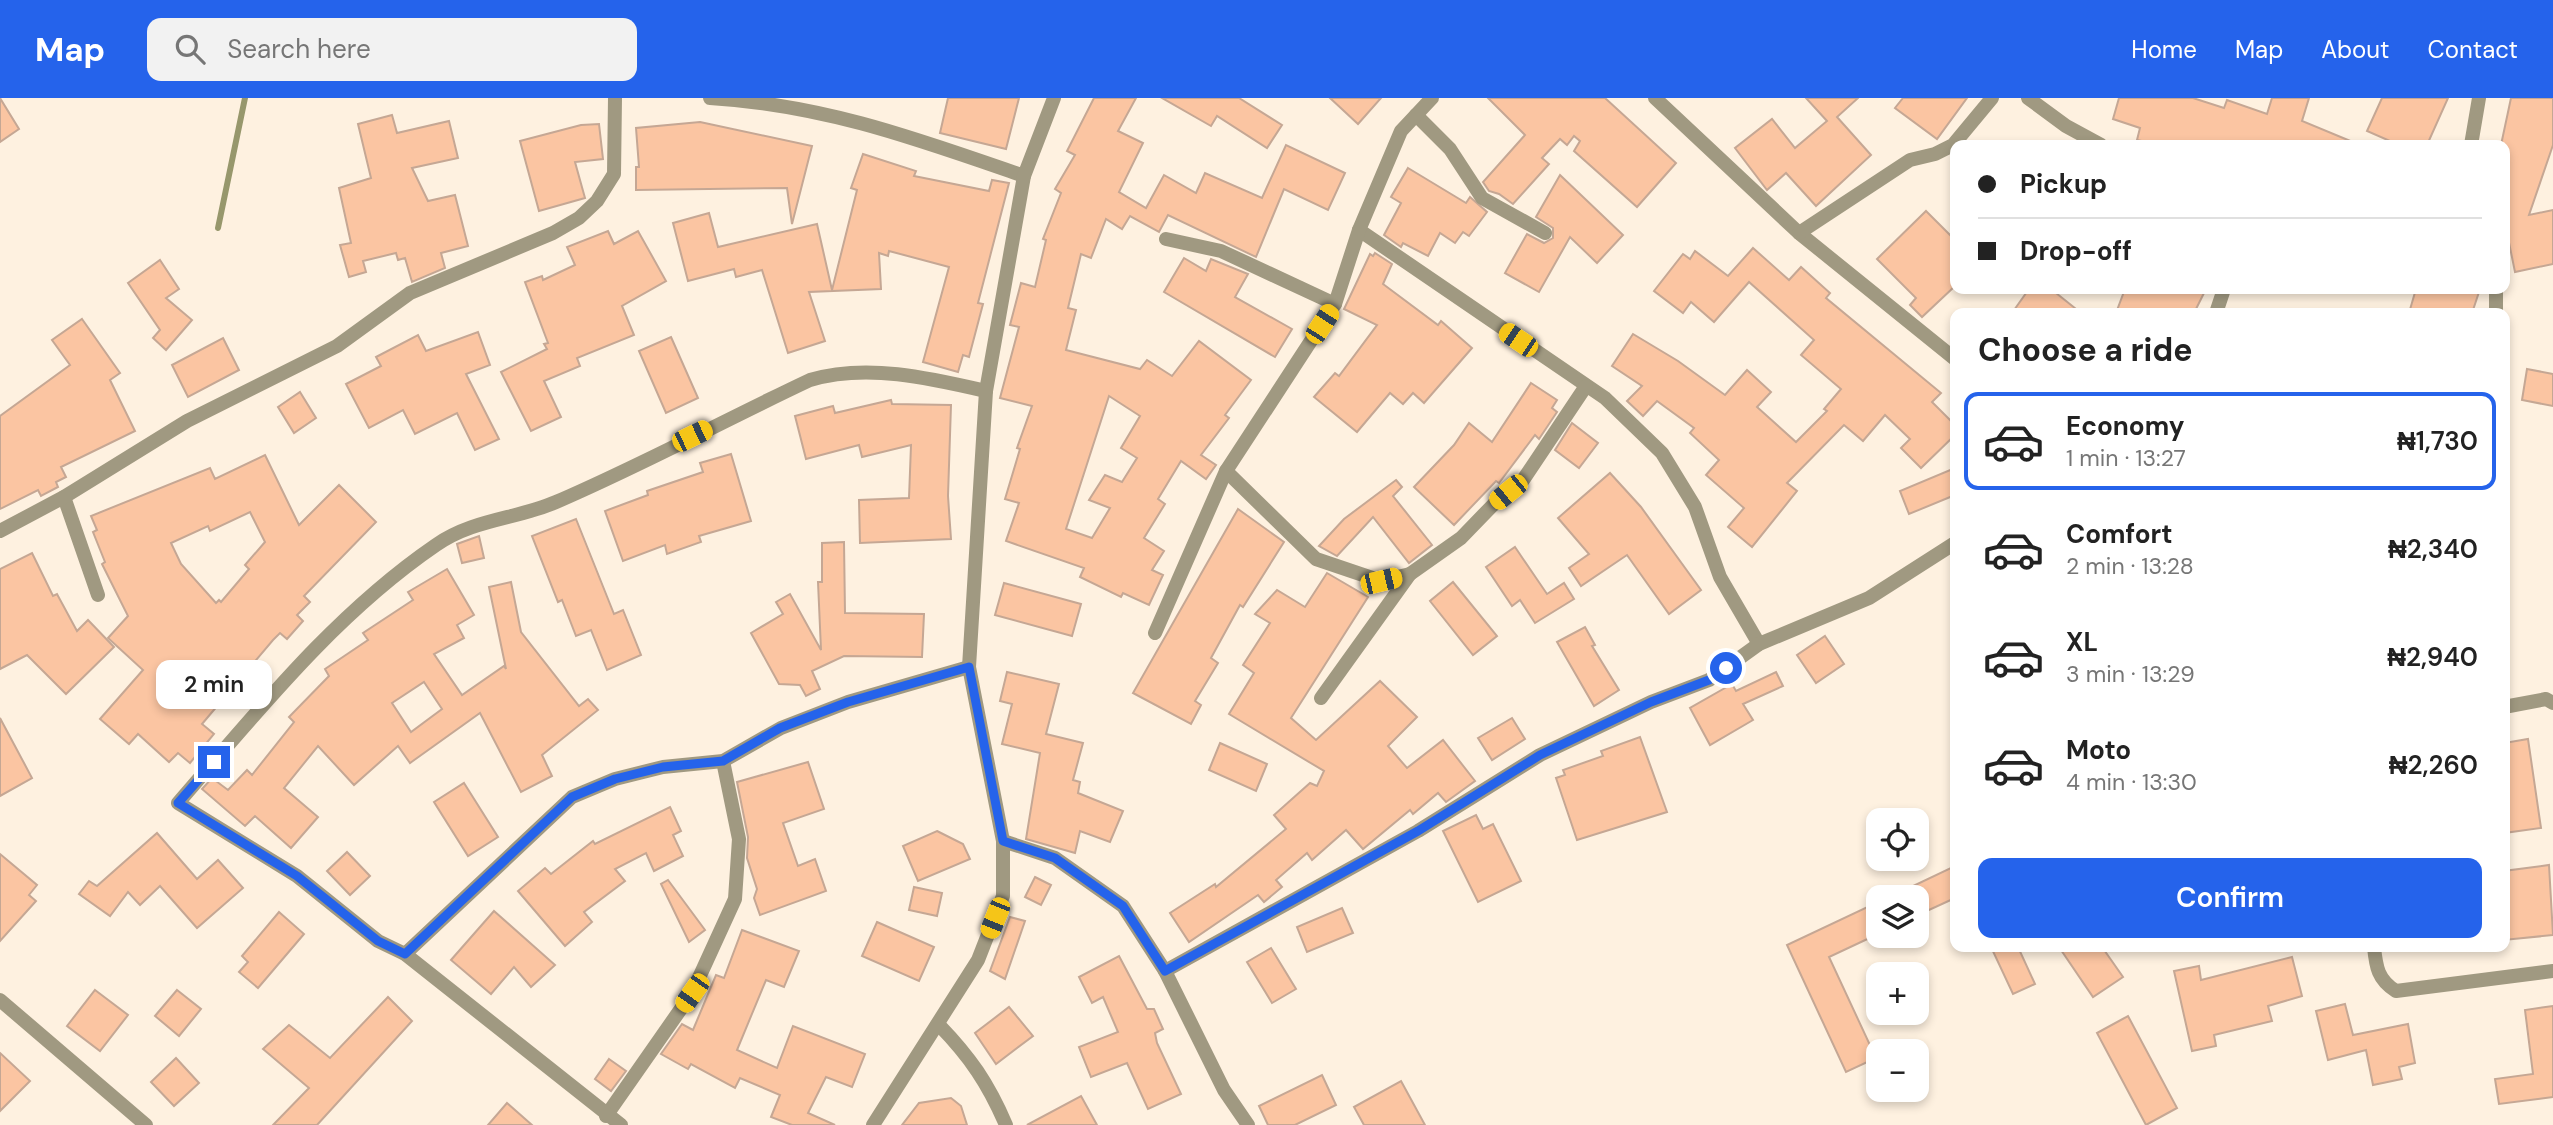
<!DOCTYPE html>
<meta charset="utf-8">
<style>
body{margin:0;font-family:"DM Sans",sans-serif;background:#f2f2f2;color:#222;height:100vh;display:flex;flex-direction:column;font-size:26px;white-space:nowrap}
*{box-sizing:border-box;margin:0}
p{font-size:23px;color:#767676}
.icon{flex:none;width:38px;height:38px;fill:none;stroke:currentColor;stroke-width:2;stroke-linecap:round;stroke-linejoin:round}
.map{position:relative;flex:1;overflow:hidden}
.details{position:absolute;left:1950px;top:210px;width:560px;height:644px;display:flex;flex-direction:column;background:#fff;border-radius:14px;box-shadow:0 4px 10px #0003}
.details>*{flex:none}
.guide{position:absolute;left:1950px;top:42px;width:560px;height:154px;border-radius:14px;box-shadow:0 4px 10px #0003;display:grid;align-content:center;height:154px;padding:0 28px;background:#fff}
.tools{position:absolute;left:1866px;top:710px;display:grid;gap:14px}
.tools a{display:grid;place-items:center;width:63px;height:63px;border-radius:14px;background:#fff;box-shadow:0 4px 10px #0003;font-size:35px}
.end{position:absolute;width:32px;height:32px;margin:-16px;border:9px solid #2563eb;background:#fff;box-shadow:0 0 0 4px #fff}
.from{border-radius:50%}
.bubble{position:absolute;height:49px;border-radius:14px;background:#fff;box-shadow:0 4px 10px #0003;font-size:23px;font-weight:600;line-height:49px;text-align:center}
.car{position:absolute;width:21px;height:42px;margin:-21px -10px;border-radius:9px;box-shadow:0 0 5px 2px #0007;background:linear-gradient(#f5c518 24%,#345 0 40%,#f5c518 0 76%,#345 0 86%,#f5c518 0)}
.guide b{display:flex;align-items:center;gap:24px;height:66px;font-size:26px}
.guide b+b{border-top:2px solid #e0e0e0}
.guide i{width:18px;height:18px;background:#222}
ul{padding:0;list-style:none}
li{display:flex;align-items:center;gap:21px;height:98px;margin:0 14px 10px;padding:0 14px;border:4px solid transparent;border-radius:14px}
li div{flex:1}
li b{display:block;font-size:26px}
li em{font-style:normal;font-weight:600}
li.current{border-color:#2563eb}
li>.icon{width:63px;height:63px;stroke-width:1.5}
h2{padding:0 28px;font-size:32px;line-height:84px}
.button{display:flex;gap:14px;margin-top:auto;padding:14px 28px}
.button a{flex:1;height:80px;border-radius:14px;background:#2563eb;color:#fff;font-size:28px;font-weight:600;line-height:80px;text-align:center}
header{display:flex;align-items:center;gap:42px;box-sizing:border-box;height:98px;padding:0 35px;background:#2563eb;color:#fff}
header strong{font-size:33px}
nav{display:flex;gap:38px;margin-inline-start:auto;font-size:24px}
.search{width:490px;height:63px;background:#f2f2f2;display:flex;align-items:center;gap:18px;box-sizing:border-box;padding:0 24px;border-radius:14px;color:#767676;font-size:26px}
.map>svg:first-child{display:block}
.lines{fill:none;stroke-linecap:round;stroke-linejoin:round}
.stream{stroke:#97976c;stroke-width:6}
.building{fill:#fbc5a2;stroke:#c5a794;stroke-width:2;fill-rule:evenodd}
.street{stroke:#a09981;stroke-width:14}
.route{stroke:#2563eb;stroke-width:9}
</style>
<header>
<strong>Map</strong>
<div class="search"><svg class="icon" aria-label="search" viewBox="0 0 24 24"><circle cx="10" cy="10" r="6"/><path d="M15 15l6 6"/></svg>Search here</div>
<nav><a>Home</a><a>Map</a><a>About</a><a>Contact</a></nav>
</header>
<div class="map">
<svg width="2553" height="1027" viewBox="0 0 2553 1027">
<rect width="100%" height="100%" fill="#fef1e0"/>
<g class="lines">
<path class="stream" d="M218,130L245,0"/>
</g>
<g class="building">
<path d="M0,0L19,31L0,44Z"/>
<path d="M948,0H1019L1006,51L940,35Z"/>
<path d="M1094,0H1136L1118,33L1143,45L1119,94L1146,110L1164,77L1196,95L1205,75L1262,100L1286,47L1345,75L1328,112L1284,91L1256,159L1168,117L1159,134L1130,118L1122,131L1106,121L1091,160L1081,156L1068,210L1076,212L1066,252L1140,271L1147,262L1172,278L1199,243L1251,282L1225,317L1229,320L1201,357L1216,367L1206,381L1181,363L1158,401L1165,406L1144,440L1164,453L1152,472L1163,477L1149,507L1123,495L1121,499L1080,479L1084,470L1006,443L1019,405L1005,401L1020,351L1017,350L1032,308L1000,300L1019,229L1010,227L1021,185L1035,189L1046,142L1043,141L1061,95L1055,91L1075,57L1067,53ZM1109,298L1140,318L1121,350L1137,360L1122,384L1105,377L1089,402L1110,410L1092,440L1066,431Z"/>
<path d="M1162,0H1239L1282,27L1267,50L1217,18L1211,28Z"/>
<path d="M1330,0H1381L1358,26Z"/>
<path d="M1488,0H1605L1676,65L1637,109L1574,53L1580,43L1574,38L1567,47L1560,41L1542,60L1549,66L1513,106L1499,96L1489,93L1483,84L1525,37Z"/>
<path d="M1806,0H1858L1837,19L1871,57L1816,108L1786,75L1767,92L1735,50L1772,21L1795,50L1827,23Z"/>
<path d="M1903,0H1967L1937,41L1895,10Z"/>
<path d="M2119,0H2193L2224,10L2227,2L2267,16L2272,0H2309L2302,23L2360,47H2160L2137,42L2140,30L2113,21Z"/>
<path d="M2382,0H2448L2427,47H2399L2367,33Z"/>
<path d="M2511,0H2553V47L2529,117L2553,112V166L2515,174L2504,120V47H2501Z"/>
<path d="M392,17L397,35L449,23L458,60L412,70L428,103L455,97L468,148L441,155L445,170L412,184L405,160L398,162L396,155L363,163L366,174L349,179L340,147L351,145L339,90L371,80L358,26Z"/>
<path d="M700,24L812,48L792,126L787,90L636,92V69H639L636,30Z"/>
<path d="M599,26L603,61L575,64L585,100L539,113L520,43L581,27Z"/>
<path d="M863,56L916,73L914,78L989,93L992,82L1009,85L978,205L983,206L969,259L963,257L958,274L923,264L949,169L889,153L888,158L879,155L881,191L809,194L825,243L788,255L762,172L736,179L734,171L688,183L673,125L709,115L718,149L817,126L832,192L857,92L851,90Z"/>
<path d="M1408,70L1466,105L1470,99L1487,114L1469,138L1463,134L1455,145L1440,135L1428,158L1403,145L1401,149L1384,137L1401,105L1391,99Z"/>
<path d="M1560,77L1623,137L1597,165L1570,139L1539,194L1505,175L1527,136L1544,145L1553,140V130L1536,119Z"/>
<path d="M1926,113L1955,142V188L1922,219L1910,207L1916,200L1877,161Z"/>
<path d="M608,133L614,146L638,133L666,183L622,208L634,237L577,260L580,268L544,283L561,319L531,333L501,274L547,251L544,246L548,245L525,184L542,178L543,182L575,167L567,149Z"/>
<path d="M1753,150L1789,182L1801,169L1830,195L1826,200L1941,295L1932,304L1955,327V337L1921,370L1901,350L1910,341L1885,317L1863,343L1844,327L1787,385L1797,393L1752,449L1728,429L1744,410L1706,377L1719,362L1690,335L1694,330L1657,303L1643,318L1627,303L1642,288L1612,268L1633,236L1678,263L1725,297L1747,272L1771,294L1757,309L1796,344L1827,313L1824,311L1841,291L1801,257L1814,242L1749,184L1714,224L1691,204L1683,215L1654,193L1683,156L1690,161L1695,153L1728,178Z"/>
<path d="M1375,155L1392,166L1383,186L1438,227L1441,223L1472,250L1424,305L1413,295L1403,306L1390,295L1357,334L1314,299L1335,275L1339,278L1377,227L1344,211L1370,156L1373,158Z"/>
<path d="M1184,160L1206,173L1211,161L1248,176L1235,199L1292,231L1275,259L1164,194Z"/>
<path d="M160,162L179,191L166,200L192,222L166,252L153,240L160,232L128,185Z"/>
<path d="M2029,191H2051L2081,215H2012Z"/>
<path d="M2125,191H2206L2194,215H2116Z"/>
<path d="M2416,191H2480L2472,215H2409Z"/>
<path d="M82,221L120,275L110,282L135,333L61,369L66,379L56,384L58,389L41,398L38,392L0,411V318L70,267L52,242Z"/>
<path d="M478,234L490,267L466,276L499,341L475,352L457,315L415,336L403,312L369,330L346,286L381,268L376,259L418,237L426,253Z"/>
<path d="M671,239L698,300L666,315L639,253Z"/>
<path d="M223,240L239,272L188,299L172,267Z"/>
<path d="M2527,271L2553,276V308L2522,302Z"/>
<path d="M1531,285L1557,302L1552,310L1557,314L1539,341L1535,337L1499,385L1496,383L1454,427L1414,389L1454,347L1469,325L1492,344Z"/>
<path d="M300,294L316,320L294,335L278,309Z"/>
<path d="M891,302L892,306L951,307L948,398L951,441L860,445L859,402L909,400L911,347L862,359L859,347L806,361L795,318L833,308L835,315Z"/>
<path d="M1572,325L1598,345L1579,370L1555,352Z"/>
<path d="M731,356L751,423L699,438L701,444L667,456L665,447L623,463L605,413L648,397L647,393L703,374L700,365Z"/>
<path d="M265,357L299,427L339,387L376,424L304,498L310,504L297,517L303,523L287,541L280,535L273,542L202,626L214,636L190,665L178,655L169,664L138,636L129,646L100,621L143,572L108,540L128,518L102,466L105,464L93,434L97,432L91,418L210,370L215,381ZM250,414L265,444L245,467L249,471L221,504L219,502L216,505L181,466L171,445L208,428L210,433Z"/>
<path d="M1955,370V397L1909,416L1900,393Z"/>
<path d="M1610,375L1641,409L1701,492L1669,516L1627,457L1581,488L1569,470L1589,456L1558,420Z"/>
<path d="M1396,382L1402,389L1393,398L1432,447L1409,465L1373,419L1337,458L1319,448L1344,421Z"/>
<path d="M1238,411L1284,444L1243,509L1240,507L1211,560L1218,565L1195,603L1201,607L1191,626L1133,595Z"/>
<path d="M576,421L614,516L623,512L641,557L607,572L591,532L576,538L562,502L558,504L532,438Z"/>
<path d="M479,438L484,460L462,465L457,446Z"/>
<path d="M844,444L845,515L924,516L922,559L844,558L812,573L820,591L806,598L800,587L779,586L751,535L783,516L776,504L790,496L821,552L818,484H822V445Z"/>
<path d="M1515,449L1547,496L1564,485L1574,501L1535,525L1520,502L1512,508L1486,469Z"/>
<path d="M32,455L53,498L57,496L77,533L88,522L114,549L66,596L27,557L0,571V471Z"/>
<path d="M447,471L474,517L457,527L464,540L434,556L462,597L504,568L506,571L489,489L511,484L521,534L579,608L588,601L598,612L542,657L552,678L521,694L480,615L410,665L398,648L354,687L318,648L284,690L318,719L291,750L255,718L245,728L202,691L212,680L228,692L247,672L252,677L294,624L289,619L329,578L325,571L368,542L363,535L413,502L408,494ZM424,584L442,611L411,634L392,605Z"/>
<path d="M1327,475L1368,499L1291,620L1316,642L1380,583L1417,619L1388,648L1407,670L1443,642L1475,683L1446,704L1438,695L1413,716L1410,712L1363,751L1346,732L1312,762L1307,755L1276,782L1282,789L1264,804L1258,797L1189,844L1170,815L1215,786L1216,789L1286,731L1274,717L1310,685L1317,688L1324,673L1229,616L1254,575L1243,567L1270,525L1255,516L1277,492L1305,509Z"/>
<path d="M1453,484L1497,538L1473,557L1430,503Z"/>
<path d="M1004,485L1081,506L1072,538L995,517Z"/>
<path d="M1585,529L1595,547L1592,548L1619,592L1594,608L1557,544Z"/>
<path d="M1825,538L1844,566L1816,585L1797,557Z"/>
<path d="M1007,574L1059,586L1046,636L1083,645L1073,682L1080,684L1078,695L1123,713L1110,744L1080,733L1075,755L1026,741L1040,655L1002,646L1012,606L1000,603Z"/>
<path d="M1776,574L1783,588L1743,606L1753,622L1710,647L1690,610L1732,586L1736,593Z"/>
<path d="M0,620L32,680L0,698Z"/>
<path d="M1512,620L1525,641L1492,662L1478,640Z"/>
<path d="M1640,639L1667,714L1577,742L1556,680L1565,677L1563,672L1603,658L1601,653Z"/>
<path d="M2528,641L2541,730L2504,735V645Z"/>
<path d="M1220,645L1267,666L1256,693L1209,672Z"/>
<path d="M808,664L824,711L783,725L798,768L815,761L826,793L760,817L754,800L757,791L747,760L748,739L737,684Z"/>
<path d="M464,685L498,739L468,758L434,704Z"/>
<path d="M670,709L681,733L673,737L683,758L654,773L646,755L615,771L625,783L584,814L592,824L565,848L518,793L545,770L551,776L593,743L595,746Z"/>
<path d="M1476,717L1483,731L1493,726L1521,783L1478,804L1443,733Z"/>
<path d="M937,733L963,746L970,761L918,783L903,748Z"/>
<path d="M157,735L197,781L218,762L243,790L197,830L160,788L140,807L128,794L110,818L79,796L89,783L97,788Z"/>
<path d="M347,754L370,778L350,797L327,773Z"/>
<path d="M0,756L37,787L29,797L36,803L0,843Z"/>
<path d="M2549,767L2553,837L2504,842V773Z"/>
<path d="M1955,768V800L1916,818V800H1888Z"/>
<path d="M1035,779L1051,787L1041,807L1025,799Z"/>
<path d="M668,782L705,832L689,844L661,786Z"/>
<path d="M914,789L942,795L937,818L909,812Z"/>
<path d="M1878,804V836L1829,859L1876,960L1846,974L1787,847Z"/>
<path d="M1342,810L1353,835L1307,854L1297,829Z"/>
<path d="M494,813L555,867L531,889L514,869L491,896L451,862Z"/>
<path d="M279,814L304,836L258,890L239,874L248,864L242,858Z"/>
<path d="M1010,819L1025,823L1005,881L990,873Z"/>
<path d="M877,824L934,849L919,883L862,858Z"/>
<path d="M742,832L799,853L784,889L766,882L737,952L777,970L793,928L865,956L852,989L826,979L808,1015L835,1027H792L771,1019L780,997L740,980L735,990L691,966L688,971L661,956L682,926L693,932L716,877L724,880Z"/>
<path d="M1991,849H2018L2035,886L2013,896Z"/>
<path d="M2059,849H2102L2123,879L2093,899Z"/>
<path d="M1271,850L1296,891L1272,905L1247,864Z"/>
<path d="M1119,858L1147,911H1154L1163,931L1155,935L1157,945L1181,996L1148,1011L1127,965L1091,979L1079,949L1118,934L1103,899L1092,905L1079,879Z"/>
<path d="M2292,859L2302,898L2268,908L2272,923L2214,937L2216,948L2192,953L2174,873L2199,868L2201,882Z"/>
<path d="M95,892L128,917L100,953L67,928Z"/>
<path d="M177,892L201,911L179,938L155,918Z"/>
<path d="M388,899L412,923L317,1027H273L309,990L263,951L289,927L330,960Z"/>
<path d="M2345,906L2353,937L2408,926L2415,965L2399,969L2402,981L2373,987L2366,952L2328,962L2316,913Z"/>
<path d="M2553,908V999L2499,1006L2495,981L2533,976L2525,912Z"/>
<path d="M1009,909L1033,938L996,966L975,935Z"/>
<path d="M2128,918L2177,1010L2146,1027L2097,935Z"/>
<path d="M0,955L30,983L0,1013Z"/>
<path d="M176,960L199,985L174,1008L151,984Z"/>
<path d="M609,961L626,973L611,993L595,981Z"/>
<path d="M1322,977L1336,1007L1295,1027H1268L1259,1008Z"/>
<path d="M1401,983L1425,1027H1364L1354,1009Z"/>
<path d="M1081,998L1097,1027H1027Z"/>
<path d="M951,1000L961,1008L967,1027H902L919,1005Z"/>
<path d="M507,1005L532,1027H488Z"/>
</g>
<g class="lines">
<g class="street">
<path d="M710,0C825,7 917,41 1024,78"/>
<path d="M1655,0L1799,135L1955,261"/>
<path d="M2028,0L2066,28L2101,47"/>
<path d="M1416,17L1450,51L1482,100L1545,135"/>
<path d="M2471,47L2479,0"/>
<path d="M1359,132L1605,300L1662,355L1695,409L1720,479L1759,546"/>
<path d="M1799,135L1910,62L1935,56L1953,47L1992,0"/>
<path d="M1166,141L1221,153L1335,206"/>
<path d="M2216,215L2224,191"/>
<path d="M2496,215V191"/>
<path d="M1226,373L1316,461L1381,483L1410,476"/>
<path d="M64,399L98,497"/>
<path d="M0,433L64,399L187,323L337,248L410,195L553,135L579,120L597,103L614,76L615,0"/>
<path d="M1155,535L1226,373L1335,206L1359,132L1401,33L1432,0"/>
<path d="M1321,600L1410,476L1461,440L1493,407L1523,382L1586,288"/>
<path d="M2504,609L2546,601L2553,605"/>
<path d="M1003,743L1055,760L1123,808L1165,873L1224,992L1248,1027"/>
<path d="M2374,849C2376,869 2378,882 2396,893L2553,873"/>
<path d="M405,856L572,699L615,681L663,669L723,663L781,630L848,604L969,569"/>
<path d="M1165,873L1418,733L1540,657L1651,604L1709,582L1759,546L1869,500L1955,445"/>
<path d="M0,902L146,1027"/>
<path d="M939,927C970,959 988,985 1006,1027"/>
<path d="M606,1018L692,895L735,801L739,741L723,663"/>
<path d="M621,1027L405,856L378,843L297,778L178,705C258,613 335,516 436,447C473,421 517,421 556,404C642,367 725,322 810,282C866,265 930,280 986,293"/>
<path d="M873,1027L978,862L1003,798V743L969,569L986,293L1024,78L1054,0"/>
</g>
</g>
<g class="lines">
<path class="route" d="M214,664L178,705L297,778L378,843L405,856L572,699L615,681L663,669L723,663L780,630L848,604L969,569L1003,743L1055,760L1123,808L1165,873L1418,733L1540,657L1651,604L1709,582L1726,570"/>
</g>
</svg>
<div class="tools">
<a><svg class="icon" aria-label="locate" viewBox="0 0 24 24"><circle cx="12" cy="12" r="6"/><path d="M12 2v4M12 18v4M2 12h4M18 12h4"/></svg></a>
<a><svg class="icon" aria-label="layers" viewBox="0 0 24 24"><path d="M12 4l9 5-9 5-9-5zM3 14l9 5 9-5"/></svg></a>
<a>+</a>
<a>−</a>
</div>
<i class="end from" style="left:1726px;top:570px"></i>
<i class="end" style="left:214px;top:664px"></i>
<div class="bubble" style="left:156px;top:562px;width:116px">2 min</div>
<i class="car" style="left:1322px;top:226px;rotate:33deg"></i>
<i class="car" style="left:1518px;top:242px;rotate:304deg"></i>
<i class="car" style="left:692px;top:338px;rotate:64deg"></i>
<i class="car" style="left:1508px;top:394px;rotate:231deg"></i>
<i class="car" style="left:1381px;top:483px;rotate:77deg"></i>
<i class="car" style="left:995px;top:820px;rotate:202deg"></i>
<i class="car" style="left:692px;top:895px;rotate:215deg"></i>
<div class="guide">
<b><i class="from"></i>Pickup</b>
<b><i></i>Drop-off</b>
</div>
<section class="details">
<h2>Choose a ride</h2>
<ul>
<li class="current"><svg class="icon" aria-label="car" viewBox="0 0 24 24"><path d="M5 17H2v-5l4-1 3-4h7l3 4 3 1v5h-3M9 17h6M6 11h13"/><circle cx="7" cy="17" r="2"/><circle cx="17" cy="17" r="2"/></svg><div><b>Economy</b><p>1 min · 13:27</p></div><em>₦1,730</em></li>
<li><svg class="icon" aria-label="car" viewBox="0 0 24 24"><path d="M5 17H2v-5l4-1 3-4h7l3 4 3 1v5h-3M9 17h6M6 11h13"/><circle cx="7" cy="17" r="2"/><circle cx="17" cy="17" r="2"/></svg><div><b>Comfort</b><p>2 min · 13:28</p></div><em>₦2,340</em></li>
<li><svg class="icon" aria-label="car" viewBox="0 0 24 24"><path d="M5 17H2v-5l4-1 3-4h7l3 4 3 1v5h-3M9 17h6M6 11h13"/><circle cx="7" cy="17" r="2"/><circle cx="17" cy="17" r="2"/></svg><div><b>XL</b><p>3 min · 13:29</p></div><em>₦2,940</em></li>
<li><svg class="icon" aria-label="car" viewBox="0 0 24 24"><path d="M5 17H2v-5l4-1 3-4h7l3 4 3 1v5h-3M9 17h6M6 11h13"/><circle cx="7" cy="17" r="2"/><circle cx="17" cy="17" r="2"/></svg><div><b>Moto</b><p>4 min · 13:30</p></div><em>₦2,260</em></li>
</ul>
<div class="button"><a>Confirm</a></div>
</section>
</div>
